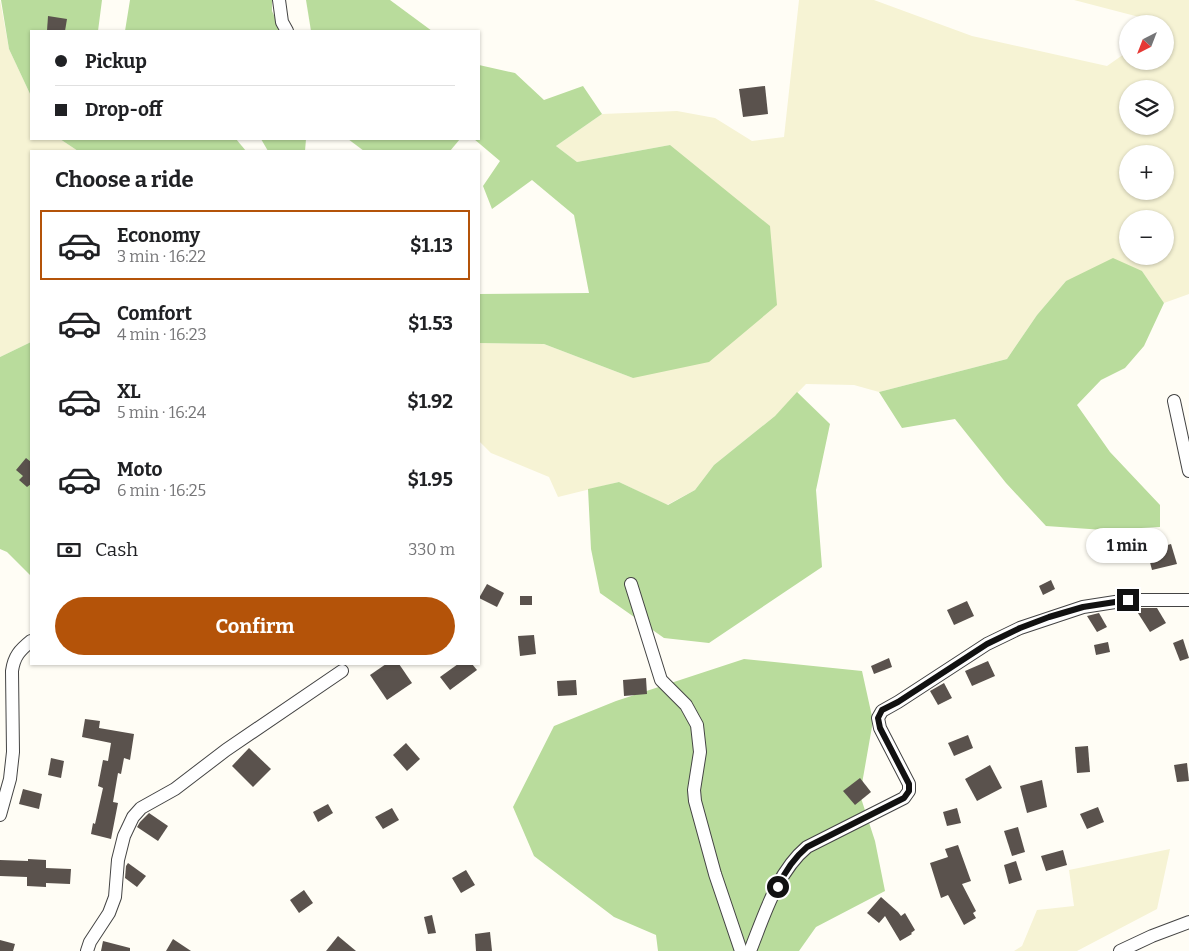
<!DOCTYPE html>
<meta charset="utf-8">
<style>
body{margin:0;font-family:Bitter,serif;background:#f6f6f6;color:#202124;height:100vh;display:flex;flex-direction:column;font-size:19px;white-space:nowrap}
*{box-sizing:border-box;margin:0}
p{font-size:16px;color:#757577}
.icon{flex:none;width:28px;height:28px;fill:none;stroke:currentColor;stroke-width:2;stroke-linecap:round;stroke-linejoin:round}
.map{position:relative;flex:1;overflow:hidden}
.details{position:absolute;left:30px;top:150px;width:450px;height:515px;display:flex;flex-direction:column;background:#fff;border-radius:0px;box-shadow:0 1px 4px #0004}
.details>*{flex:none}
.top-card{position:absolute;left:30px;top:30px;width:450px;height:110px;border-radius:0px;box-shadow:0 1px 4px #0004;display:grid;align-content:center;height:110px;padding:0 25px;background:#fff}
.needle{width:32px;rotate:222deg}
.tools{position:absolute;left:1119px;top:15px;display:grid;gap:10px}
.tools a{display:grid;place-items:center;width:55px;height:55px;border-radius:50%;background:#fff;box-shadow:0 1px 4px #0004;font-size:25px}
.end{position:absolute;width:22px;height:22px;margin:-11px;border:6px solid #111;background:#fff;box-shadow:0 0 0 2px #fff}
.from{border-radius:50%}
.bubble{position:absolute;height:35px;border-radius:18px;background:#fff;box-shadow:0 1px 4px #0004;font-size:16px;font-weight:700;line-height:35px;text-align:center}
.top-card b{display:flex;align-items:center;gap:18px;height:48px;font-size:19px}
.top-card b+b{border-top:1px solid #e0e0e0}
.top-card i{width:12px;height:12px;background:#202124}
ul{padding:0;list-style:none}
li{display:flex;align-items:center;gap:15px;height:70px;margin:0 10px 8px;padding:0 15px;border:2px solid transparent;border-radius:0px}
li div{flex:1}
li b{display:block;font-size:19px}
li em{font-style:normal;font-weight:700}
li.selected{border-color:#b45309}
li>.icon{width:45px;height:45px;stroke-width:1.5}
h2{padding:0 25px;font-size:22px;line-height:60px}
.pay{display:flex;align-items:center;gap:12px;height:55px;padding:0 25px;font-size:19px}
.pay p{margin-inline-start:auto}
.button{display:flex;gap:10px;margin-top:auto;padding:10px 25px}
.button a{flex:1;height:58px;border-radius:30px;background:#b45309;color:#fff;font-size:20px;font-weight:700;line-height:58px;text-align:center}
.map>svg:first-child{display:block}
.farmland{fill:#f6f3d4;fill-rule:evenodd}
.forest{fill:#b9dc9c}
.building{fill:#5a524d}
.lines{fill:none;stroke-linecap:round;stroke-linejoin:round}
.minor-casing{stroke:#444;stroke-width:14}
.minor{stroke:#fff;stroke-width:12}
.route{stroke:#111;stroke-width:6}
</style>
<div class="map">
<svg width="1189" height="951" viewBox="0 0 1189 951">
<rect width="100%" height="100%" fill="#fffdf5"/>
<g class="farmland">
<path d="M0,0L9,49L31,96V139H60L78,151H31V342L0,357Z"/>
<path d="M799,0H874L972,36L1107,66L1127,52L1128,61H1165V24H1141L1143,18L1074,0H1189V294L1164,303L1142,271L1066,281L1037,315L1007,359L879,392L854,385L806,384L775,416L714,465L695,490L667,505L619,482L558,497L549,477L491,453L479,441V343L544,344L633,378L670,145L577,162L556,146L602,114L677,111L715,118L752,141L784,137ZM1128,89H1165V126H1128ZM1128,154H1165V191H1128ZM1128,219H1165V256H1128Z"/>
<path d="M1170,849L1157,909L1077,951H1014L1022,946L1037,910L1074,906L1069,870Z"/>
</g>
<g class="forest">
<path d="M1,0H102L98,31H31V96L9,49Z"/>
<path d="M130,0H272V11L281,31H125Z"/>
<path d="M306,0H390L432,31H311Z"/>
<path d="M479,65L515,73L544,100L583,86L602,114L556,146L577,162L670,145L770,226L777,305L709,362L633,378L544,344L479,343V294L589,293L574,215L532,180L492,209L483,186L500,161L474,139H479Z"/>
<path d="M60,139H236L246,151H78Z"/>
<path d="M261,139H306L305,151H268Z"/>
<path d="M348,139H460L450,151H364Z"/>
<path d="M1113,258L1142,271L1164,303L1144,346L1125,368L1101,380L1077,405L1110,452L1160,505V527L1104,530L1046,526L1006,483L955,419L902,428L879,392L1007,359L1037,315L1066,281Z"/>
<path d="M31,342V576L7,552L0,549V357Z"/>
<path d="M797,392L830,424L816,490L822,567L709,643L664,638L600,593L591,549L588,489L619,482L668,505L695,490L714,465L775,416Z"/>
<path d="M744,659L862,671L873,721L860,795L875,841L885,891L816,927L799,951H658L656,935L614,917L534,856L513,807L554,726L616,701Z"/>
</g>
<g class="building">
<path d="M48,16L67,19L65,31H47Z"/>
<path d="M765,86L768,114L743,117L739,89Z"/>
<path d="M26,458L31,462V484L27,487L19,480L23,476L16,470Z"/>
<path d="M1171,544L1177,564L1152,570L1147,551Z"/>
<path d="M1051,580L1055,589L1043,595L1039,586Z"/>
<path d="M487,584L504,593L497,607L479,598Z"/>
<rect x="520" y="596" width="12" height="9"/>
<path d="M967,601L974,616L954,625L947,610Z"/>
<path d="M1139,608H1157L1166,623L1150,632L1136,610Z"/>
<path d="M1099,613L1107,627L1097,632L1087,616Z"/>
<path d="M534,635L536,654L520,656L518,636Z"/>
<path d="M1183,639L1189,658L1180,661L1173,643Z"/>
<path d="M1108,642L1110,652L1096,655L1094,645Z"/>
<path d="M889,658L892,667L874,674L871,666Z"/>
<path d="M988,661L995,676L972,686L965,671Z"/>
<path d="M386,664H399L412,683L387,700L370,675Z"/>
<path d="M458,664H472L477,670L450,690L440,677Z"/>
<path d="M646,678L647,694L624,696L623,680Z"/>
<path d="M576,680L577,695L558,696L557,681Z"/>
<path d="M944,683L952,698L938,705L930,691Z"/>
<path d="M85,719L100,721L99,728L134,734L130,760L124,758L121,774L118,773L113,802L118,803L111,839L91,834L93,823L95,824L103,788L98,786L103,760L108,761L111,743L82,737Z"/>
<path d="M968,735L973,748L954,756L948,743Z"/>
<path d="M406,743L420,759L407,771L393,755Z"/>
<path d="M1088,746L1090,772L1077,773L1075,747Z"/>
<path d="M249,748L271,769L253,787L232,766Z"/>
<path d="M51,758L64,761L61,778L48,775Z"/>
<path d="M1187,763L1189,781L1177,782L1174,765Z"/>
<path d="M990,765L1002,788L977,801L965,779Z"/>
<path d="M860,778L871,792L855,805L843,791Z"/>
<path d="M1042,780L1047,807L1027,813L1020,786Z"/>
<path d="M23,789L42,794L39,809L19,804Z"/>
<path d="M328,804L333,813L318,822L313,812Z"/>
<path d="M1098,807L1104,822L1087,829L1080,814Z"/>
<path d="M392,808L399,820L383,829L375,817Z"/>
<path d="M957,808L961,823L947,826L943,812Z"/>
<path d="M149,813L168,826L158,841L137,827L140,822Z"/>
<path d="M1018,827L1025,852L1012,856L1004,831Z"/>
<path d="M958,845L971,881L962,884L976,911L973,913L976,918L964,925L948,895L941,898L930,863L948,857L945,849Z"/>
<path d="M1063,850L1067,865L1046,871L1041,856Z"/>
<path d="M28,859L46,860V868L71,869L70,884L46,883V887L27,886V877L0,876V860L28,861Z"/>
<path d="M1016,861L1022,880L1009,884L1004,865Z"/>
<path d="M128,863L146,876L137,887L125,878L126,866Z"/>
<path d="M466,870L475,885L461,893L452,878Z"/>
<path d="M304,890L313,903L299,913L290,900Z"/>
<path d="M881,897L898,912L901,916L905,913L915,930L911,933L912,934L900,941L885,916L879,923L867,913Z"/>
<path d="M432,915L436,933L428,934L424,917Z"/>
<path d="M490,932L492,951H476L475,934Z"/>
<path d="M338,936L356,951H326Z"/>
<path d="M173,939L191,951H166Z"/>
<path d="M0,940L15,944L13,951H0Z"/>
<path d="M103,941L130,948V951H101Z"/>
</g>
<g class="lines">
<g class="minor-casing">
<g id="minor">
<path d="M279,0L282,22L287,31"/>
<path d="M1174,401L1189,471"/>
<path d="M631,584L661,680L686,705L697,725L700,752L694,790L695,801L715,874L741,951"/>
<path d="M0,815L10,779L13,752L12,671C14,656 20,650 31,641"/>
<path d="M87,951L90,942L109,913L115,897L118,860L124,836L133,817L141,808L175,789L226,750L342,671"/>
<path d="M750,951C764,916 777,872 807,847L904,798L909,791V784L880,728L878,718L882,711L898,702L987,644L1020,628L1083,607L1128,600H1189"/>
<path d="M1120,951L1152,936L1189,922"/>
</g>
</g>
<use href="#minor" class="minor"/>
</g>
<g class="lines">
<path class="route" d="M778,887C785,871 794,858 807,847L904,798L909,791V784L880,728L878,718L882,710L898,702L987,644L1020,628L1049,617L1083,607L1128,600"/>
</g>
</svg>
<div class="tools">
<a><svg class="needle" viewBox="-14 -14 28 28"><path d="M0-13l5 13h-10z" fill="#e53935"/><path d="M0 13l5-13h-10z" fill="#757577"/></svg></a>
<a><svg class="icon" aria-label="layers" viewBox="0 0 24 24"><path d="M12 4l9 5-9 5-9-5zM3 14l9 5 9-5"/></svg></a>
<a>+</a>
<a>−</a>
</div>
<i class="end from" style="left:778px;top:887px"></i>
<i class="end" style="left:1128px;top:600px"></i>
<div class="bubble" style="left:1086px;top:528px;width:82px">1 min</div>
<div class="top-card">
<b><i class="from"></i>Pickup</b>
<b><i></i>Drop-off</b>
</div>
<section class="details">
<h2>Choose a ride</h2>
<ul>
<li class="selected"><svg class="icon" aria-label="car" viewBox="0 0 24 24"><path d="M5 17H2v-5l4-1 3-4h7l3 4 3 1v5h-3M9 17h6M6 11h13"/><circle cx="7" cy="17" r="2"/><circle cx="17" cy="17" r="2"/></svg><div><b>Economy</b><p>3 min · 16:22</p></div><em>$1.13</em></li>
<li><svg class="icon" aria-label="car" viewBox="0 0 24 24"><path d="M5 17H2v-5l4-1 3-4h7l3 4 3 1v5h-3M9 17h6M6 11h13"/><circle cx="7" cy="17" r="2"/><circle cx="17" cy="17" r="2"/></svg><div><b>Comfort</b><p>4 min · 16:23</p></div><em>$1.53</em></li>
<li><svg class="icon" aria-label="car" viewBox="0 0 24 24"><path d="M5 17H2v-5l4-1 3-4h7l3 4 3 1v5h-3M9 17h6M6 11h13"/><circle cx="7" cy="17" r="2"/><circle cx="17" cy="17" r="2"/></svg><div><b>XL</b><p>5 min · 16:24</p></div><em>$1.92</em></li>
<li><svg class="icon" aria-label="car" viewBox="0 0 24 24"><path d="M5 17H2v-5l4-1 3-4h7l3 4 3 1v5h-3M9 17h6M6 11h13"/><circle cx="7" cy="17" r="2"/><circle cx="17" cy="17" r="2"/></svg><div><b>Moto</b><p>6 min · 16:25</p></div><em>$1.95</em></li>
</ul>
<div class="pay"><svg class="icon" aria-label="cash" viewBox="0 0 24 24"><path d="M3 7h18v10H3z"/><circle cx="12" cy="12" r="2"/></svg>Cash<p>330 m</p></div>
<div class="button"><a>Confirm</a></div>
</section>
</div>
